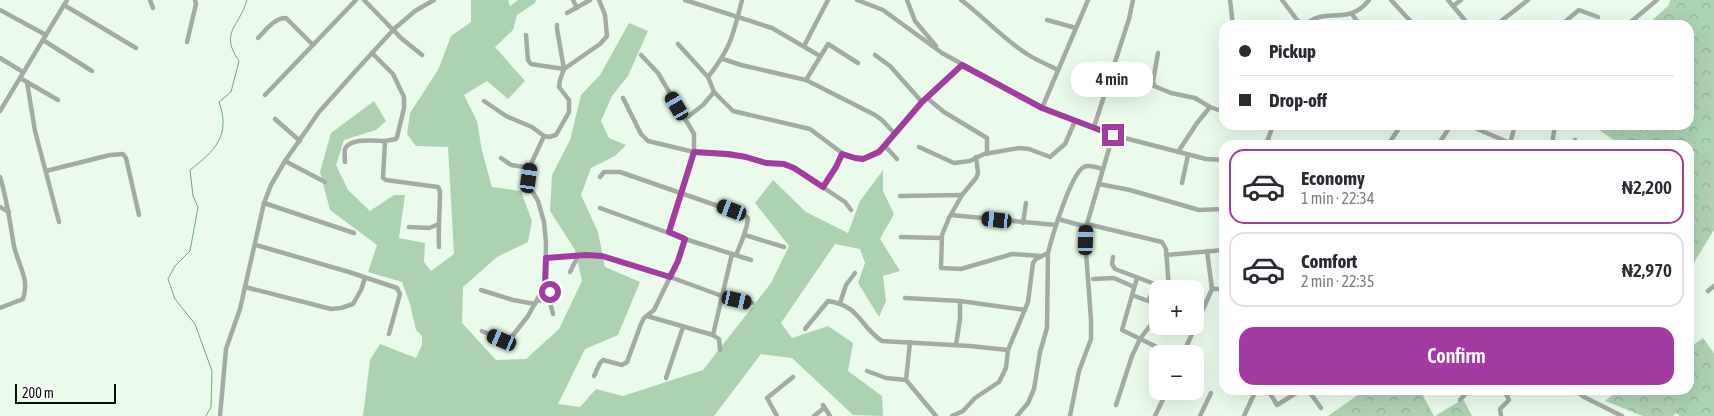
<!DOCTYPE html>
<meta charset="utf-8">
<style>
body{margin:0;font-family:"Asap Condensed",sans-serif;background:#f7f7f7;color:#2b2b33;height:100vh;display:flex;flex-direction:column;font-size:19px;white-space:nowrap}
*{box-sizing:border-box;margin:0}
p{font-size:16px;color:#7c7c81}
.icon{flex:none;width:28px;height:28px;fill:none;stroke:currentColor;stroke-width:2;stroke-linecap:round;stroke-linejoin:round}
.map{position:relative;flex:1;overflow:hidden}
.side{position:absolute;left:1219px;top:140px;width:475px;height:255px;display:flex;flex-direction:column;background:#fff;border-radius:15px;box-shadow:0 5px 20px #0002}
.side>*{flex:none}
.top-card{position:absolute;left:1219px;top:20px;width:475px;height:110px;border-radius:15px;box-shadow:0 5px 20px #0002;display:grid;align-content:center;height:110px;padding:0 20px;background:#fff}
.buttons{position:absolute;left:1149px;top:280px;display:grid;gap:10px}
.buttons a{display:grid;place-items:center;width:55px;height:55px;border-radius:10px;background:#fff;box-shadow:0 5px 20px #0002;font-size:25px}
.scale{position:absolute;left:15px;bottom:12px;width:101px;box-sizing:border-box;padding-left:5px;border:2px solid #080e09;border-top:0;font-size:14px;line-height:18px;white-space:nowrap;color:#080e09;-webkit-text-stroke:4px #fff;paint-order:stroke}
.end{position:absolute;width:22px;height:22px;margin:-11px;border:6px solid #a33ca0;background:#fff;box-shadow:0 0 0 2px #fff}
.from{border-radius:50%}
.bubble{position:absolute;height:35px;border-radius:15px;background:#fff;box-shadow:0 5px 20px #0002;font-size:16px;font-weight:600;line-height:35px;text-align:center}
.car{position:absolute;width:15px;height:30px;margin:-15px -8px;border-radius:6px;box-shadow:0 0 4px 1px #0007;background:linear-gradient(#222 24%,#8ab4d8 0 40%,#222 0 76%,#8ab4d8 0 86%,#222 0)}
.top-card b{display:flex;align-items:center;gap:18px;height:48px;font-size:19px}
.top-card b+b{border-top:1px solid #e1e1e2}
.top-card i{width:12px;height:12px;background:#2b2b33}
ul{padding:9px 0 0;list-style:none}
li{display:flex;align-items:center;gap:15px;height:75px;margin:0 10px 8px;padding:0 10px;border:2px solid #e1e1e2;border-radius:15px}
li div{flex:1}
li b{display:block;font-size:19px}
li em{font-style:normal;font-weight:600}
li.on{border-color:#a33ca0}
li>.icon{width:45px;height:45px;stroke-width:1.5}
.primary-button{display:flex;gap:10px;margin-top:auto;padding:10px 20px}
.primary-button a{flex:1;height:58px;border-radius:15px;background:#a33ca0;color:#fff;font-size:20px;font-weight:600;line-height:58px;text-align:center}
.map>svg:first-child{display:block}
.grass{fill:#add2b2}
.forest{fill:url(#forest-crowns)}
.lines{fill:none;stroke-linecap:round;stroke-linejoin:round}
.stream{stroke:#73a87c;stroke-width:1}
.minor{stroke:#a4aba4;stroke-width:4.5}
.route{stroke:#a33ca0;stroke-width:6}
</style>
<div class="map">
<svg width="1714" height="416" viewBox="0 0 1714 416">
<defs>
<pattern id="forest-crowns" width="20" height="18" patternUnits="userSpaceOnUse" patternTransform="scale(1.25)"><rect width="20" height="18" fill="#add2b2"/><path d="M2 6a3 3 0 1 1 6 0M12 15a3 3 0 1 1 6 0" fill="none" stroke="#93b398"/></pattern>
</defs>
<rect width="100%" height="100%" fill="#eafbec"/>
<path class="grass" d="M471,0H508L510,6L518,0H536L535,3L517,15L513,30L495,47L525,81L508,99L487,81L464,95L477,121L482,151L492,187L521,191L532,221L528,242L497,257L463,287L462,323L496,360L526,359L559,329L582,281L575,250L550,211L552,175L570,140L581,95L600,75L629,23L648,31L628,76L612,96L601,121L609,138L626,145L615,156L591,168L581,195L598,232L605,267L640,282L618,335L585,349L558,404L580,407L596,389L623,396L703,370L771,283L789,246L755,203L773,180L806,212L848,233L860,201L883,170V191L894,214L880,239L900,271L883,276L886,301L879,317L858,283L865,263L860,249L835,244L781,323L792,338L828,326L853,343L848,371L882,396L883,416L853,415L792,358L761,354L714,416H363L370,360L380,344L416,358L422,345V336L416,330L410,304L402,282L368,272L377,245L330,210L320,172L331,133L374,101L386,121L376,130L344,140L336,165L348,190L370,211L394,195H405L399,238L425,243L424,262L431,271L454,254L448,147L416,146L407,134L410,113L438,70L451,36L471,22Z"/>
<g class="forest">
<path d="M1670,0H1714V230L1696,259L1689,273V145H1621L1592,125H1689V25H1647L1669,5Z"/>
<path d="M1703,338L1714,353V416H1680L1676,413L1673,416H1643L1605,401L1619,390H1689V348Z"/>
<path d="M1363,390H1420L1434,416H1328L1362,392Z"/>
<path d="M1463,399L1472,416H1435Z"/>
</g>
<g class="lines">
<path class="stream" d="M206,416L211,407L212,371L195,324L175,299L168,279L175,266L190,251L198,207L193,196L190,170C215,151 231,135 219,102L231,92L239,61C219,32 239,28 247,0"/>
<g class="minor">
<path d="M150,0L153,8"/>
<path d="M364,0L401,38L422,55"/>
<path d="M573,0L577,8"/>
<path d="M685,0L772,28L820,56"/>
<path d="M857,0L883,10L942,53L1042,108L1113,135L1206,159L1224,160"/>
<path d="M907,0L915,21L936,46"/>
<path d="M961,0C984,17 1003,39 1027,54C1036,60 1048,65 1058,70"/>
<path d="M1230,0L1233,25"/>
<path d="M1282,0L1301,25"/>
<path d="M1391,0L1414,25"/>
<path d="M1448,0L1469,25"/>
<path d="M64,5L136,48"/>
<path d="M1453,6L1461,0"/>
<path d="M0,10L46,35"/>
<path d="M567,13L590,0"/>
<path d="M1352,14L1360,25"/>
<path d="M1047,20L1076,28"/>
<path d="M1305,25C1325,6 1348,27 1369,0"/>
<path d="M1496,25L1528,0"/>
<path d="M1561,25L1579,10L1598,17"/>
<path d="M1627,25L1657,0"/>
<path d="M526,35L528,60L531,64L564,69L600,44L607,36L605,15L599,0"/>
<path d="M258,38C266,30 274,18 286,18L312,44"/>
<path d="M43,40L92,71"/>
<path d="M187,42L196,4L195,0"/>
<path d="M678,44L708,77L714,92L733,111L810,129L842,153L855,158L863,159L869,157L885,146L922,102L962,65"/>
<path d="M804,46L828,0"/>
<path d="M372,53L393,74L404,97V108L397,137L396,139L385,141L383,178L386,180L438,187L440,191C440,210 438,228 439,247"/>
<path d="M1158,53L1153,81L1154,86L1171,93L1195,98L1210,107L1224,112"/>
<path d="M641,55L658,73L694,134V152L669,232"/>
<path d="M875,55L890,66L922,102"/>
<path d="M0,58L23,72"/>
<path d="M723,59L741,65L806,80L875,115L882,120L895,134"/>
<path d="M708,77C731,48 733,35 742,0"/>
<path d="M20,78L58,100"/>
<path d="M806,80L828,44L858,63"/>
<path d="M27,82L35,131L59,222"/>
<path d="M265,95L356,0"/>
<path d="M623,98L641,134L648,141L694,152L746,157L766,163L781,164L794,168L845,202L851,210"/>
<path d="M927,98L944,112L987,138V154"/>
<path d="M484,101L506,116L532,127L544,136L549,137L556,135L569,112V100L559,87L560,80L564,69L557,29V25"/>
<path d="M1042,108L1088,0"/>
<path d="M0,111L67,0"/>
<path d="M275,119L300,141"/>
<path d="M685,119L703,105L714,92"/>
<path d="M1468,125L1510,143"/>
<path d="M1094,127L1129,19L1133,0"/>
<path d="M1510,144L1515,125"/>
<path d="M1266,145L1273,125"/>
<path d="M1388,145L1401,125"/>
<path d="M1438,145L1451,125"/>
<path d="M1552,145L1555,125"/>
<path d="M1574,145L1575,140"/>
<path d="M885,146L897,159"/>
<path d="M919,147L954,163L970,161L984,154L1019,148L1029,149L1050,157L1065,144L1075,121"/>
<path d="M1178,152L1197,123L1210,107"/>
<path d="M976,157L978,173L976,178L962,195L949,218L942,235L941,268L961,269L1012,254L1041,256"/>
<path d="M501,158L511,165L531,168"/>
<path d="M285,161L325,182"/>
<path d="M345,162C345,158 344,153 345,149C350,137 375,141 385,141"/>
<path d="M46,171L110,155L123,154L126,158L139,215"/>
<path d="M0,177C7,199 10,223 14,246C18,265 30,279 23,299L0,308"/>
<path d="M600,177L604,172H620L744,215L748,218C747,231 741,243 736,255"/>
<path d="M1182,183L1188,155"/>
<path d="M1099,184L1130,190L1199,210L1224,209"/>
<path d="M823,187L836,167L842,153"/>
<path d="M900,196L962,195"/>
<path d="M264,203L354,233"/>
<path d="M0,207L9,212"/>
<path d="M600,208L685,239L751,260"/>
<path d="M951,215L1056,225"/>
<path d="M1058,219L1087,227"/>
<path d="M1023,223L1026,203"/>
<path d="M1087,224L1162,242L1166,249L1169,289"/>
<path d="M409,227L429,228L439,224"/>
<path d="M745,235L784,247"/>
<path d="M901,237L941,238"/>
<path d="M256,245L349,272L397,288L400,294L389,334"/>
<path d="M1166,255L1224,250"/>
<path d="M1113,257L1112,264L1115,269L1168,289"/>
<path d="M546,258L587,255L602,256L670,277L722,296L752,303"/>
<path d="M570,272L578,256"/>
<path d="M1137,278L1122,330L1171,354"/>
<path d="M1093,279L1114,278L1134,287"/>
<path d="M545,285L550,290V302"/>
<path d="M245,287L331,309L341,308L353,304L361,290L365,278"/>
<path d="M1212,289H1224"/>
<path d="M481,290L513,300L535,304"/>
<path d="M1708,291L1714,286"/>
<path d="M1132,295L1148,301L1152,293"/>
<path d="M905,298L960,301L1025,310"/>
<path d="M537,301L542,300L550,302L553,314"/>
<path d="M840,303L846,285L855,273"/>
<path d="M647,316L713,335L732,254"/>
<path d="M805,329L828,301C861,306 859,326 882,341L970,346L1008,350"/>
<path d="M482,331L502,340L510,339L528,316L545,285L546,243L544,222L538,201L531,189L529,182L531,164L544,136"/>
<path d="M713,335L719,339L720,350"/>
<path d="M910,342L906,380L936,416"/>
<path d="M956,345L960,319V301"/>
<path d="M1183,354L1212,289L1207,251"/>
<path d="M867,371L886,378L906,380"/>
<path d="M594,376L600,363L603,360L622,365L627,362L641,324L644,318L654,310L678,261L685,239"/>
<path d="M666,378L683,327"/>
<path d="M1268,390L1277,405L1301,390"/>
<path d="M1308,390L1321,408"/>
<path d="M1575,390L1584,397L1622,416"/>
<path d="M1420,392V390"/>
<path d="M1460,400L1469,390"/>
<path d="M823,405L830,416"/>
<path d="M1116,405L1132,356L1140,339L1158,315"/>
<path d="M220,416L226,349L240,309L264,203L271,185L285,161L319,112L352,75L394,29L415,11L434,0"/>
<path d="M777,416L767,398L793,377"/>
<path d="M814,416L824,408"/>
<path d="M952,416L963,411L975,398L999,382L1006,368L1008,350L1028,302L1033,263L1036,259L1048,253C1052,237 1071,173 1084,167C1089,164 1098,168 1103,169"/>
<path d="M1017,416L1028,403L1034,389L1040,352L1047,328L1048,253"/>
<path d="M1070,416L1079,371L1091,339V320L1086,252L1087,224L1113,135"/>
<path d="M1155,416L1167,391"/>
<path d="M1200,416L1211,393"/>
<path d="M1244,416L1256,390"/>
<path d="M1501,416L1500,409L1509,400L1504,390"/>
</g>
</g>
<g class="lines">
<path class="route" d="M550,292L549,288L545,285L546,258L586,255L602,256L670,277L678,261L685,239L669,232L694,152L728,154L746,157L766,163L784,164L794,168L823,187L836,167L842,154L855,158L863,159L879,152L922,102L962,65L1042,108L1113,135"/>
</g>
</svg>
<div class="buttons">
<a>+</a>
<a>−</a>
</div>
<div class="scale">200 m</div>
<i class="end from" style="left:550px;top:292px"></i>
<i class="end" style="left:1113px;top:135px"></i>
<div class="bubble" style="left:1071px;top:62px;width:82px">4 min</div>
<i class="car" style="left:677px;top:106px;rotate:330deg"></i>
<i class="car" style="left:529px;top:178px;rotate:8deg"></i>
<i class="car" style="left:732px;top:210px;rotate:291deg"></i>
<i class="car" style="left:997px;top:220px;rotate:276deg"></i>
<i class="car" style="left:1086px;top:240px;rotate:2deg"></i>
<i class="car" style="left:737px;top:300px;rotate:103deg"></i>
<i class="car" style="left:502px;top:340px;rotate:293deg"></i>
<div class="top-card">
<b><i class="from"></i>Pickup</b>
<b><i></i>Drop-off</b>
</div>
<section class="side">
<ul>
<li class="on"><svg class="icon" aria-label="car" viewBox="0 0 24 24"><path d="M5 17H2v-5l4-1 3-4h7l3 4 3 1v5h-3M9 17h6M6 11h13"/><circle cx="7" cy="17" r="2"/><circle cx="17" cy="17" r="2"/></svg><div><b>Economy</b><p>1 min · 22:34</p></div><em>₦2,200</em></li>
<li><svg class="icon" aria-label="car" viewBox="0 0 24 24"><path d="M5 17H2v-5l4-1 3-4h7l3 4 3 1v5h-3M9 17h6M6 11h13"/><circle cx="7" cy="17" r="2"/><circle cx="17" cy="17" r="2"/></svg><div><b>Comfort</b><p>2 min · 22:35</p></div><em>₦2,970</em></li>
</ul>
<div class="primary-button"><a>Confirm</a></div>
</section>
</div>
